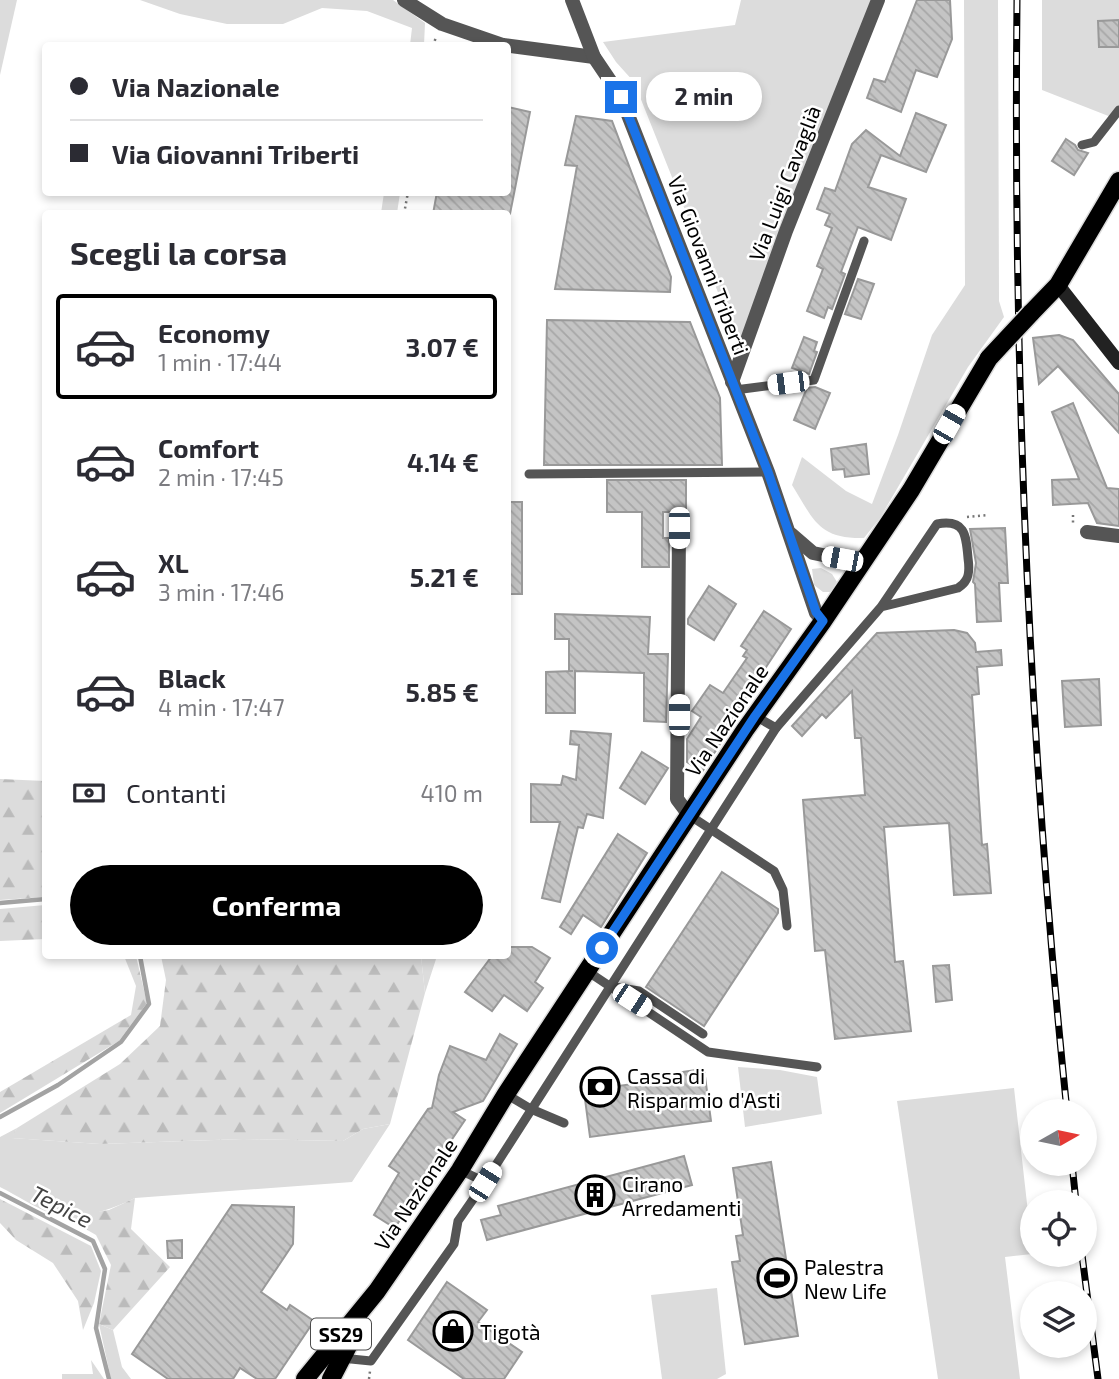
<!DOCTYPE html>
<html lang="it">
<meta charset="utf-8">
<style>
body{margin:0;font-family:"Exo 2",sans-serif;background:#f2f2f3;color:#2b2b33;height:100vh;display:flex;flex-direction:column;font-size:26px;white-space:nowrap}
*{box-sizing:border-box;margin:0}
p{font-size:23px;color:#7c7c81}
.icon{flex:none;width:38px;height:38px;fill:none;stroke:currentColor;stroke-width:2;stroke-linecap:round;stroke-linejoin:round}
.map{position:relative;flex:1;overflow:hidden}
.side{position:absolute;left:42px;top:210px;width:469px;height:749px;display:flex;flex-direction:column;background:#fff;border-radius:7px;box-shadow:0 4px 10px #0003}
.side>*{flex:none}
.hud{position:absolute;left:42px;top:42px;width:469px;height:154px;border-radius:7px;box-shadow:0 4px 10px #0003;display:grid;align-content:center;height:154px;padding:0 28px;background:#fff}
.needle{width:46px;rotate:81deg}
.controls{position:absolute;left:1020px;top:1099px;display:grid;gap:14px}
.controls a{display:grid;place-items:center;width:77px;height:77px;border-radius:50%;background:#fff;box-shadow:0 4px 10px #0003;font-size:35px}
.end{position:absolute;width:32px;height:32px;margin:-16px;border:9px solid #1a73e8;background:#fff;box-shadow:0 0 0 4px #fff}
.from{border-radius:50%}
.bubble{position:absolute;height:49px;border-radius:24px;background:#fff;box-shadow:0 4px 10px #0003;font-size:23px;font-weight:700;line-height:49px;text-align:center}
.car{position:absolute;width:21px;height:42px;margin:-21px -10px;border-radius:9px;box-shadow:0 0 5px 2px #0007;background:linear-gradient(#fff 24%,#345 0 40%,#fff 0 76%,#345 0 86%,#fff 0)}
.hud b{display:flex;align-items:center;gap:24px;height:66px;font-size:26px}
.hud b+b{border-top:2px solid #e1e1e2}
.hud i{width:18px;height:18px;background:#2b2b33}
ul{padding:0;list-style:none}
li{display:flex;align-items:center;gap:21px;height:105px;margin:0 14px 10px;padding:0 14px;border:4px solid transparent;border-radius:7px}
li div{flex:1}
li b{display:block;font-size:26px}
li em{font-style:normal;font-weight:700}
li.active{border-color:#000}
li>.icon{width:63px;height:63px;stroke-width:1.5}
h2{padding:0 28px;font-size:32px;line-height:84px}
.pay{display:flex;align-items:center;gap:18px;height:77px;padding:0 28px;font-size:26px}
.pay p{margin-inline-start:auto}
.button{display:flex;gap:14px;margin-top:auto;padding:14px 28px}
.button a{flex:1;height:80px;border-radius:42px;background:#000;color:#fff;font-size:28px;font-weight:700;line-height:80px;text-align:center}
.map>svg:first-child{display:block}
.green{fill:#dcdcdc}
.forest{fill:url(#forest-firs)}
.lines{fill:none;stroke-linecap:round;stroke-linejoin:round}
.stream{stroke:#a3a3a3;stroke-width:4.5}
.building{fill:url(#building-back-hatch);stroke:#999;stroke-width:2}
.primary-casing{stroke:#dbdbdb;stroke-width:21}
.path{stroke:#777;stroke-width:2.5;stroke-dasharray:2 3.5;stroke-linecap:butt}
.lane{stroke:#555;stroke-width:9}
.street{stroke:#555;stroke-width:14}
.secondary{stroke:#222;stroke-width:14}
.primary{stroke:#000;stroke-width:18}
.rail-casing{stroke:#000;stroke-width:7}
.rail{stroke:#fff;stroke-width:4.5;stroke-dasharray:13;stroke-linecap:butt}
.primary-bridge-casing{stroke:#dbdbdb;stroke-width:21;stroke-linecap:butt}
.primary-bridge{stroke:#000;stroke-width:18}
.route{stroke:#1a73e8;stroke-width:9}
.labels{text-anchor:middle;dominant-baseline:central;stroke-width:5;stroke-linejoin:round;paint-order:stroke}
.shield{fill:#fff;stroke:#4c4c4c;stroke-width:2}
.shield-label{font-size:19px;font-weight:bold;fill:#000}
.street-label{font-size:21px;fill:#000;stroke:#fff}
.poi-label{font-size:21px;fill:#000;stroke:#fff;text-anchor:start}
.water-label{font-size:23px;font-style:italic;fill:#444;stroke:#fff}
</style>
<div class="map">
<svg width="1119" height="1379" viewBox="0 0 1119 1379">
<defs>
<pattern id="forest-firs" width="22" height="20" patternUnits="userSpaceOnUse" patternTransform="scale(1.75)"><rect width="22" height="20" fill="#dcdcdc"/><path d="M5 1l3.5 6h-7zM16 11l3.5 6h-7z" fill="#bbb"/></pattern>
<pattern id="building-back-hatch" width="6" height="6" patternUnits="userSpaceOnUse" patternTransform="scale(1.75)"><rect width="6" height="6" fill="#c4c4c4"/><path d="M-1 5l2 2M0 0l6 6M5-1l2 2" fill="none" stroke="#a7a7a7"/></pattern>
</defs>
<rect width="100%" height="100%" fill="#fff"/>
<g class="green">
<path d="M0,0H17L0,75Z"/>
<path d="M140,0H393L425,23L424,45H410L412,28L367,11L322,8L283,24H227L180,14Z"/>
<path d="M741,0H871L739,345L634,82L616,62L603,42L735,25Z"/>
<path d="M964,0H998L999,301L1004,317L968,367L880,518L864,538C818,539 814,520 792,485L802,457L846,491L872,504L898,435L932,335L965,285Z"/>
<path d="M1042,0H1119V105L1111,117L1042,90Z"/>
<path d="M384,193H400L397,213H381Z"/>
<path d="M821,568L832,574L837,582L830,592H823L814,585L812,569Z"/>
<path d="M421,956H437L425,993Z"/>
<path d="M738,1067L780,1070L817,1077L822,1114L745,1127Z"/>
<path d="M1014,1088L1032,1248V1254L1005,1257L1020,1379H938L897,1101Z"/>
<path d="M390,1124L352,1182L135,1198C114,1208 90,1217 66,1217C47,1216 17,1195 0,1187V1137L17,1128L12,1138L100,1144L243,1139L343,1141L363,1129Z"/>
<path d="M717,1288L726,1374L717,1379H662L651,1295Z"/>
<path d="M99,1324L113,1330L122,1367L131,1379H111Z"/>
<path d="M91,1360L104,1379H62V1374H93Z"/>
</g>
<g class="forest">
<path d="M0,779L45,781V897L0,900Z"/>
<path d="M45,905V939L0,941V909Z"/>
<path d="M124,956H136L147,1003L119,1041L0,1113V1092L131,1015L136,986Z"/>
<path d="M161,956H421L425,993L390,1124L363,1129L343,1141L243,1139L100,1144L11,1138L17,1128L120,1064L160,1026L166,980Z"/>
<path d="M135,1198L131,1229L170,1267L113,1330L99,1324L111,1265L96,1235L65,1217L109,1210Z"/>
<path d="M0,1199L91,1246L101,1271L94,1303L83,1330L78,1301L53,1263L16,1240L0,1223Z"/>
</g>
<g class="lines">
<g class="stream">
<path d="M0,903L46,899"/>
<path d="M0,1117L58,1085L121,1042L149,1004L140,956"/>
<path d="M0,1193L93,1241L105,1269L96,1328L109,1379"/>
</g>
</g>
<g class="building">
<path d="M917,0H950L952,39L937,77L916,70L901,112L867,98L874,79L885,82Z"/>
<path d="M1119,20V47H1099L1098,21Z"/>
<path d="M508,107L530,112L510,214H433L437,192H508Z"/>
<path d="M916,113L946,125L926,172L881,155L868,187L906,199L891,240L858,227L841,272L845,274L832,309L828,307L824,318L807,311L823,269L817,266L832,228L825,225L830,214L817,209L825,188L835,191L852,144L866,130L900,156Z"/>
<path d="M576,116L612,121L671,277L670,292L555,289L577,166L565,165Z"/>
<path d="M1066,139L1075,145L1078,150L1088,153L1074,175L1052,161Z"/>
<path d="M858,279L874,284L861,319L845,314Z"/>
<path d="M547,320L690,322L720,398L722,465H544Z"/>
<path d="M1059,335L1073,340L1119,394V433L1058,366L1039,384L1033,338Z"/>
<path d="M804,337L817,342L814,351L817,352L809,374L792,368Z"/>
<path d="M815,387L830,393L815,429L794,420L807,388Z"/>
<path d="M1073,403L1107,488L1119,489V526L1097,523L1088,503L1053,505L1052,480L1079,479L1052,412Z"/>
<path d="M866,444L869,474L845,477L844,469L833,470L831,449Z"/>
<path d="M607,480H686V512H663V538H669V567H642V512H607Z"/>
<rect x="508" y="502" width="14" height="92"/>
<path d="M1005,528L1008,583H999L1001,621L977,622L975,584L973,582L976,563L970,529Z"/>
<path d="M709,586L736,604L714,640L688,624V619Z"/>
<path d="M764,611L791,629L717,742L720,744L702,772L687,762V739L701,717L692,711L710,685L723,693L747,658L743,656L747,650L741,646Z"/>
<path d="M555,614L650,617L648,654H668L666,722L644,721V673L575,671V713H546V672L573,671H569V639H555Z"/>
<path d="M954,630L967,633L975,643L976,652L1001,650L1002,665L977,667L979,694L972,695L982,845L987,844L991,893L954,895L949,823L884,827L895,962L903,961L911,1031L835,1039L825,950L815,951L803,800L865,795L861,738H855L852,691L826,718L822,714L802,736L792,726L877,633Z"/>
<path d="M1099,679L1101,725L1065,727L1062,681Z"/>
<path d="M571,731L611,734L603,818L587,814L583,828L578,827L560,902L542,898L560,822H531V784L561,785L563,776L576,780L579,745L570,744Z"/>
<path d="M642,752L668,768L645,804L620,788Z"/>
<path d="M618,834L647,853L601,927L583,915L571,934L560,927Z"/>
<path d="M722,872L778,909V913L704,1026L646,987Z"/>
<path d="M508,947H532L550,958L535,982L543,988L527,1011L504,995L492,1011L465,992L492,956H508Z"/>
<path d="M949,965L952,1000L936,1002L933,966Z"/>
<path d="M500,1034L517,1044L483,1101L453,1112L465,1120L419,1188L395,1228L374,1215L399,1173L389,1166L428,1109L432,1108L439,1075L450,1046L486,1060Z"/>
<path d="M704,1069L711,1121L590,1137L583,1084L610,1081L611,1087L655,1081L654,1076Z"/>
<path d="M684,1156L692,1185L487,1240L481,1220L501,1215L498,1206Z"/>
<path d="M771,1162L798,1336L745,1344L732,1262L740,1261L736,1236L743,1235L733,1168Z"/>
<path d="M232,1205L294,1207L293,1244L261,1292L287,1310L290,1305L314,1321L275,1379H257L240,1368L233,1379H168L132,1354Z"/>
<path d="M182,1240V1258H168L167,1241Z"/>
<path d="M447,1282L487,1310L478,1322L522,1352L504,1379H464L408,1340Z"/>
</g>
<g class="lines">
<g class="primary-casing">
<g id="primary">
<path d="M1031,313L1058,285L1119,181"/>
<path d="M305,1379L377,1291L460,1170L506,1094L745,730L823,621L911,490L989,358"/>
<path d="M331,1379L360,1323"/>
</g>
</g>
<g class="path">
<path d="M433,46L436,37"/>
<path d="M404,214L408,192"/>
<path d="M1073,515V525"/>
<path d="M967,517L988,515"/>
<path d="M369,1379L370,1371"/>
</g>
<g class="lane">
<path d="M1082,145L1094,142L1119,110"/>
<path d="M735,390L814,380L864,241"/>
<path d="M529,474L768,472"/>
<path d="M755,716L776,728L881,607L958,588C961,586 964,584 966,580C970,574 969,565 968,558C966,534 965,519 937,524L881,607"/>
<path d="M689,815L774,871L783,890L787,926"/>
<path d="M587,971L708,1052L817,1067"/>
<path d="M614,987L639,991L703,1034"/>
<path d="M506,1094L531,1109L564,1123"/>
<path d="M460,1170L485,1182L776,728"/>
<path d="M341,1358L371,1361L454,1244L458,1221L485,1182"/>
</g>
<g class="street">
<path d="M404,0L442,24L503,45L594,57"/>
<path d="M572,0L594,57L621,97L768,472L816,613L823,621"/>
<path d="M732,382L786,231L878,0"/>
<path d="M679,528L677,799L689,815"/>
<path d="M1087,532L1119,536"/>
<path d="M791,534L813,553L842,559L865,558"/>
</g>
<path class="secondary" d="M1058,285L1119,363"/>
<use href="#primary" class="primary"/>
<g class="rail-casing">
<g id="rail">
<path d="M1017,0C1013,371 1029,742 1067,1111"/>
<path d="M1072,1164L1076,1202"/>
<path d="M1082,1255L1098,1379"/>
</g>
</g>
<use href="#rail" class="rail"/>
<g class="primary-bridge-casing">
<path id="primary-bridge" d="M989,358L1031,313"/>
</g>
<use href="#primary-bridge" class="primary-bridge"/>
</g>
<g class="lines">
<path class="route" d="M602,948L755,716L823,621L816,612L768,472L621,97"/>
</g>
<defs>
<g id="bank-ring" transform="scale(2.0125)"><circle r="9.5" fill="#fff" stroke="#000" stroke-width="1.5"/><path d="M-6-4H6V4H-6ZM0-2.3a2.3 2.3 0 1 0 0 4.6a2.3 2.3 0 1 0 0-4.6Z" fill="#000"/></g>
<g id="building-ring" transform="scale(2.0125)"><circle r="9.5" fill="#fff" stroke="#000" stroke-width="1.5"/><path d="M-4-6H4V6H1V3H-1V6H-4ZM-2.5-4.3h1.7v1.8h-1.7ZM.8-4.3h1.7v1.8H.8ZM-2.5-1h1.7V.8h-1.7ZM.8-1h1.7V.8H.8Z" fill="#000"/></g>
<g id="stadium-ring" transform="scale(2.0125)"><circle r="9.5" fill="#fff" stroke="#000" stroke-width="1.5"/><path d="M0-5a6.5 5 0 1 0 0 10a6.5 5 0 1 0 0-10ZM-3.5-1.8h7v3.6h-7Z" fill="#000"/></g>
<g id="shop-ring" transform="scale(2.0125)"><circle r="9.5" fill="#fff" stroke="#000" stroke-width="1.5"/><path d="M-5-2.5h2.3a2.7 3.5 0 0 1 5.4 0H5L5.5 6h-11ZM-1.5-2.5h3a1.5 2.3 0 0 0-3 0Z" fill="#000"/></g>
</defs>
<g fill-rule="evenodd">
<use href="#bank-ring" x="600" y="1087"/>
<use href="#building-ring" x="595" y="1195"/>
<use href="#stadium-ring" x="777" y="1278"/>
<use href="#shop-ring" x="453" y="1331"/>
</g>
<g class="labels">
<rect class="shield" x="311" y="1318.5" width="60" height="31" rx="5"/>
<g class="shield-label">
<text x="341" y="1334">SS29</text>
</g>
<g class="street-label">
<text transform="translate(784 183) rotate(-69)">Via Luigi Cavaglià</text>
<text transform="translate(709 265) rotate(69)">Via Giovanni Triberti</text>
<text transform="translate(726 720) rotate(-56)">Via Nazionale</text>
<text transform="translate(415 1194) rotate(-56)">Via Nazionale</text>
</g>
<g class="poi-label">
<text x="627" y="1075">Cassa di<tspan x="627" dy="24">Risparmio d'Asti</tspan></text>
<text x="622" y="1183">Cirano<tspan x="622" dy="24">Arredamenti</tspan></text>
<text x="804" y="1266">Palestra<tspan x="804" dy="24">New Life</tspan></text>
<text x="480" y="1331">Tigotà</text>
</g>
<g class="water-label">
<text transform="translate(62 1206) rotate(27)">Tepice</text>
</g>
</g>
</svg>
<div class="controls">
<a><svg class="needle" viewBox="-14 -14 28 28"><path d="M0-13l5 13h-10z" fill="#e53935"/><path d="M0 13l5-13h-10z" fill="#7c7c81"/></svg></a>
<a><svg class="icon" aria-label="locate" viewBox="0 0 24 24"><circle cx="12" cy="12" r="6"/><path d="M12 2v4M12 18v4M2 12h4M18 12h4"/></svg></a>
<a><svg class="icon" aria-label="layers" viewBox="0 0 24 24"><path d="M12 4l9 5-9 5-9-5zM3 14l9 5 9-5"/></svg></a>
</div>
<i class="end from" style="left:602px;top:948px"></i>
<i class="end" style="left:621px;top:97px"></i>
<div class="bubble" style="left:646px;top:72px;width:116px">2 min</div>
<i class="car" style="left:788px;top:383px;rotate:263deg"></i>
<i class="car" style="left:949px;top:424px;rotate:30deg"></i>
<i class="car" style="left:679px;top:528px;rotate:180deg"></i>
<i class="car" style="left:842px;top:559px;rotate:281deg"></i>
<i class="car" style="left:679px;top:715px;rotate:0deg"></i>
<i class="car" style="left:632px;top:1000px;rotate:123deg"></i>
<i class="car" style="left:485px;top:1182px;rotate:32deg"></i>
<div class="hud">
<b><i class="from"></i>Via Nazionale</b>
<b><i></i>Via Giovanni Triberti</b>
</div>
<section class="side">
<h2>Scegli la corsa</h2>
<ul>
<li class="active"><svg class="icon" aria-label="car" viewBox="0 0 24 24"><path d="M5 17H2v-5l4-1 3-4h7l3 4 3 1v5h-3M9 17h6M6 11h13"/><circle cx="7" cy="17" r="2"/><circle cx="17" cy="17" r="2"/></svg><div><b>Economy</b><p>1 min · 17:44</p></div><em>3.07 €</em></li>
<li><svg class="icon" aria-label="car" viewBox="0 0 24 24"><path d="M5 17H2v-5l4-1 3-4h7l3 4 3 1v5h-3M9 17h6M6 11h13"/><circle cx="7" cy="17" r="2"/><circle cx="17" cy="17" r="2"/></svg><div><b>Comfort</b><p>2 min · 17:45</p></div><em>4.14 €</em></li>
<li><svg class="icon" aria-label="car" viewBox="0 0 24 24"><path d="M5 17H2v-5l4-1 3-4h7l3 4 3 1v5h-3M9 17h6M6 11h13"/><circle cx="7" cy="17" r="2"/><circle cx="17" cy="17" r="2"/></svg><div><b>XL</b><p>3 min · 17:46</p></div><em>5.21 €</em></li>
<li><svg class="icon" aria-label="car" viewBox="0 0 24 24"><path d="M5 17H2v-5l4-1 3-4h7l3 4 3 1v5h-3M9 17h6M6 11h13"/><circle cx="7" cy="17" r="2"/><circle cx="17" cy="17" r="2"/></svg><div><b>Black</b><p>4 min · 17:47</p></div><em>5.85 €</em></li>
</ul>
<div class="pay"><svg class="icon" aria-label="cash" viewBox="0 0 24 24"><path d="M3 7h18v10H3z"/><circle cx="12" cy="12" r="2"/></svg>Contanti<p>410 m</p></div>
<div class="button"><a>Conferma</a></div>
</section>
</div>
